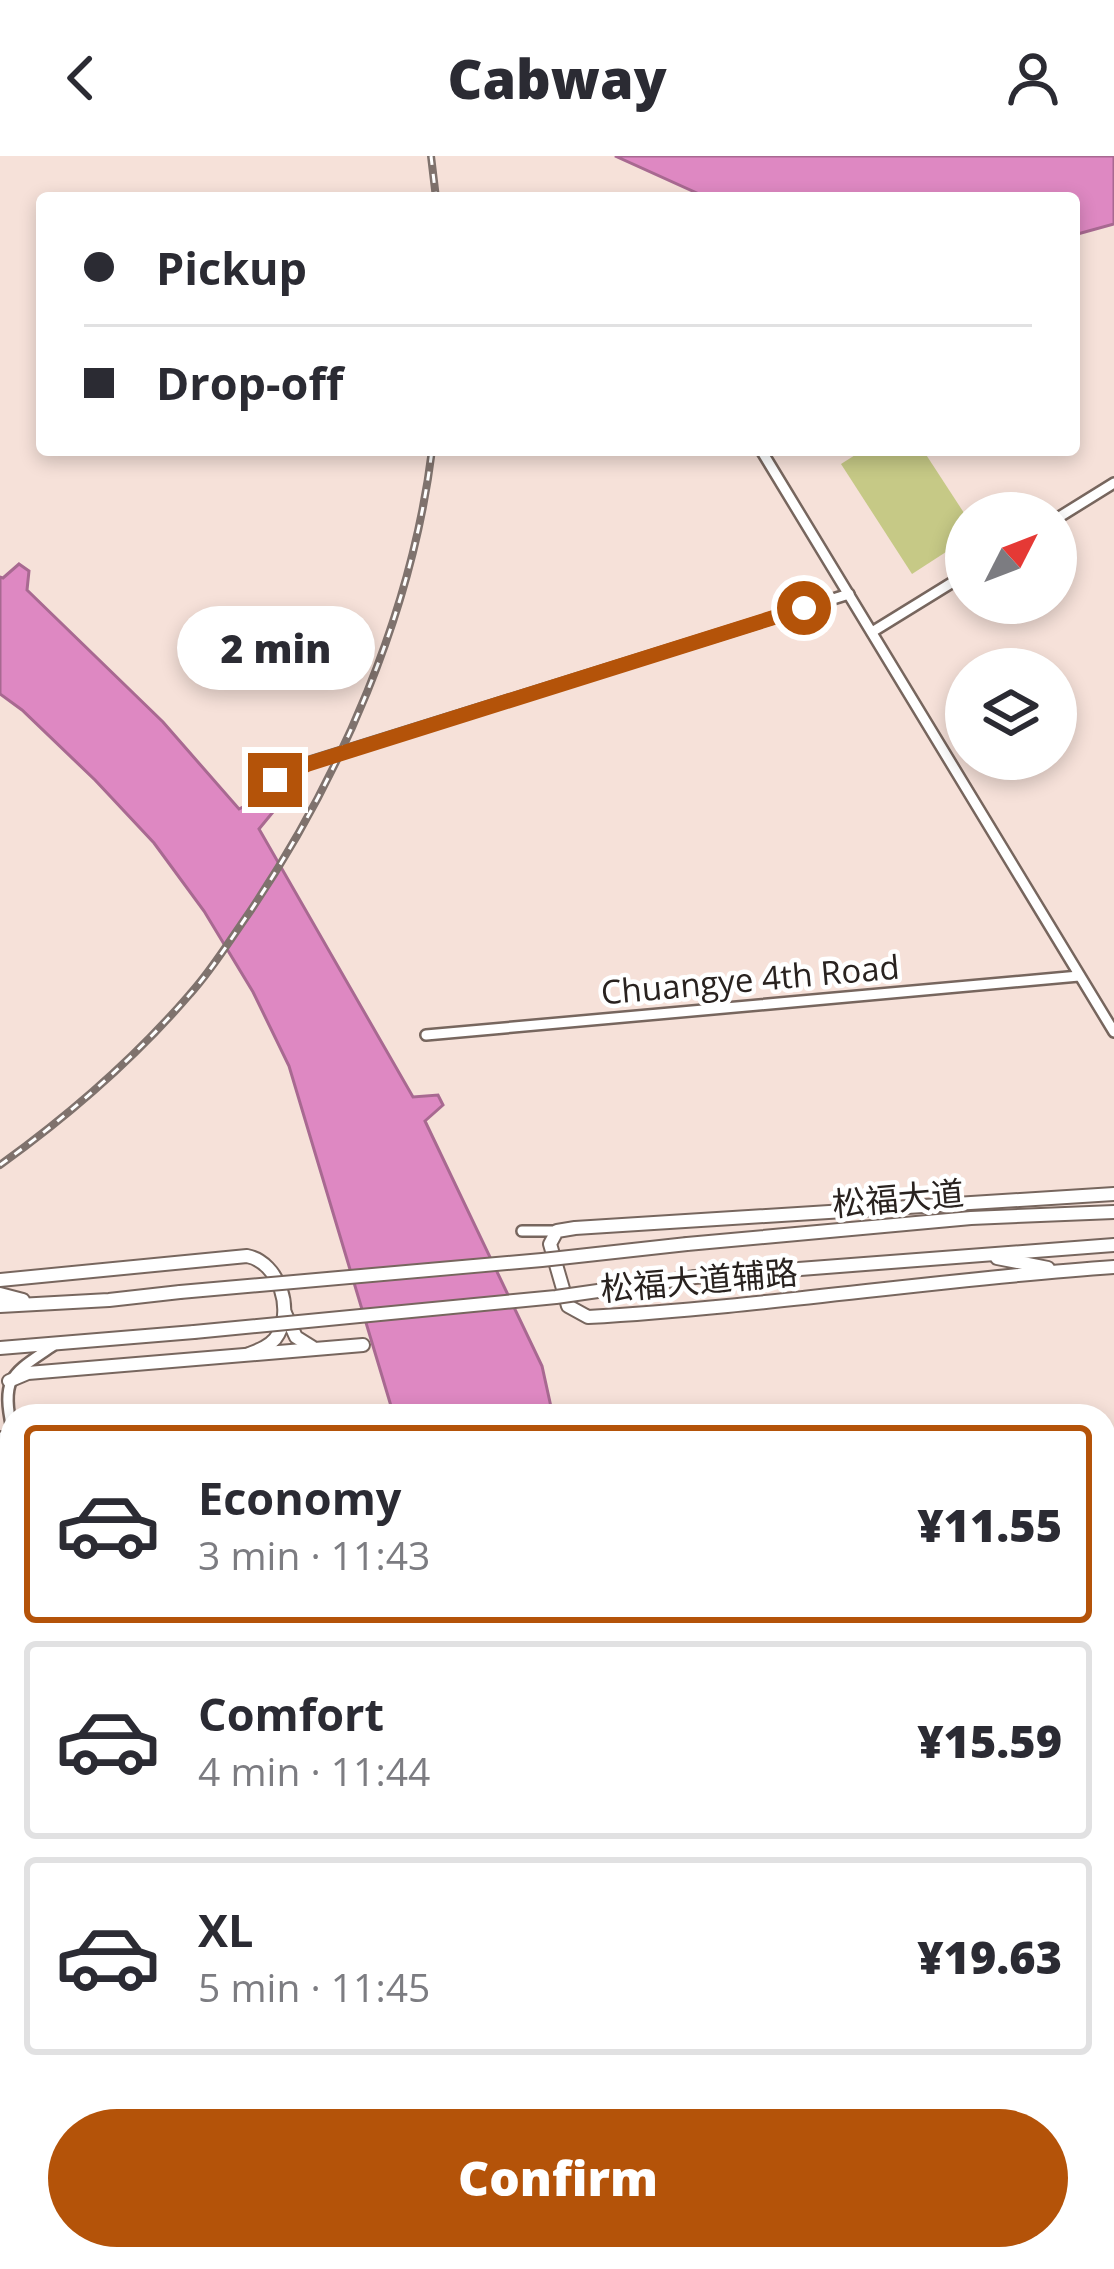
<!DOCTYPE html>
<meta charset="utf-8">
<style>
body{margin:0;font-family:"Open Sans","Noto Sans SC",sans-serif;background:#f7f7f7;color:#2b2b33;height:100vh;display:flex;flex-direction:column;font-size:45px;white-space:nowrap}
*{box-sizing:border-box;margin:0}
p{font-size:39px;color:#7c7c81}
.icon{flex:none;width:66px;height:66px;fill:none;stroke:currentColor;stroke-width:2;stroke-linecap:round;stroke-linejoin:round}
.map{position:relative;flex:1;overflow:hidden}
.side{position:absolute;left:0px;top:1248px;width:1116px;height:867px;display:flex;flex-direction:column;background:#fff;border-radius:36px 36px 0 0;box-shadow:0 6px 18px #0003}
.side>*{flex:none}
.hud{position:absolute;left:36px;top:36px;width:1044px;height:264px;border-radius:12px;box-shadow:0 6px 18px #0003;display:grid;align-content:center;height:264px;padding:0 48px;background:#fff}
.needle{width:78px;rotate:48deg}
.fabs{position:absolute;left:945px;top:336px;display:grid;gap:24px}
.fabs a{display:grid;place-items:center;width:132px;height:132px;border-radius:50%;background:#fff;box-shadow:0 6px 18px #0003;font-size:60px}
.end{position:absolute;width:54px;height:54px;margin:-27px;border:15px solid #b45309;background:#fff;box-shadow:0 0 0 6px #fff}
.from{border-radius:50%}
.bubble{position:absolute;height:84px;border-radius:42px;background:#fff;box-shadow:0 6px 18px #0003;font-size:39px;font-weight:800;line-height:84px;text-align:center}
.hud b{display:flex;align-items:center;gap:42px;height:114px;font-size:45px}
.hud b+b{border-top:3px solid #e1e1e2}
.hud i{width:30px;height:30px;background:#2b2b33}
ul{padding:21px 0 0;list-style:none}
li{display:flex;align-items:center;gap:36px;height:198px;margin:0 24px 18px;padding:0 24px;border:6px solid #e1e1e2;border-radius:12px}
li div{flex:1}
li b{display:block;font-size:45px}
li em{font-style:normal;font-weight:800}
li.current{border-color:#b45309}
li>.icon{width:108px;height:108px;stroke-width:1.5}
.action{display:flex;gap:24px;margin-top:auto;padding:24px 48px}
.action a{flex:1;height:138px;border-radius:72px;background:#b45309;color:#fff;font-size:48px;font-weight:800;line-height:138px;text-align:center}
header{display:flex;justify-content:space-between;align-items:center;height:156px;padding:0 48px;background:#fff;font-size:54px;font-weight:800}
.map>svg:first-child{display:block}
.green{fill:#c6c986}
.water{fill:#de88c2;stroke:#a86991;stroke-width:3}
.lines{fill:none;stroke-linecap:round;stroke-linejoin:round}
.minor-casing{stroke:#77665e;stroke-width:14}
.major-casing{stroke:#77665e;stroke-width:16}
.minor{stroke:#fff;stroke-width:9}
.major{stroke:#fff;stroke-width:12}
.rail-casing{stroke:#7f726d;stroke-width:8}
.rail{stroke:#fff;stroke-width:3;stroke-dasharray:9;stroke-linecap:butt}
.major-bridge-casing{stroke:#77665e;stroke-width:16;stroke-linecap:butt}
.major-bridge{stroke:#fff;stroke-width:12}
.route{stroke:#b45309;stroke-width:15}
.labels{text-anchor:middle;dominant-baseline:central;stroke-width:9;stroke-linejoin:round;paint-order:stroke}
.street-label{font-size:33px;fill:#29221f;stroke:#fff}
</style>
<header><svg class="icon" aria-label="back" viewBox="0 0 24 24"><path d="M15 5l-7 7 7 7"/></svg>Cabway<svg class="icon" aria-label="person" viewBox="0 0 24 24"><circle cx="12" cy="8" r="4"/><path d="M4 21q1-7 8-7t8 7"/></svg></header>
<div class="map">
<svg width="1114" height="2113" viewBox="0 0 1114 2113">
<rect width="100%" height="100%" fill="#f6e1d9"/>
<path class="green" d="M863,294H923L966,360V383L912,418L841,308Z"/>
<g class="water">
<path d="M615,0H1114V68L1074,79V42H708Z"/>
<path d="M19,408L29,415L27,434L163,566L239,653L261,642L273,656L259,673L413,941L438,939L443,949L425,965L542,1210L553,1260H394L289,910L253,836L204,755L154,687L95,624L22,554L0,538V421L3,422Z"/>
<path d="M1104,1946L1114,1968V2113H1016L1014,2103H1104Z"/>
</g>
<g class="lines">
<g class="minor-casing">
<g id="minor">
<path d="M761,294L1114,876"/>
<path d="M1056,363L1114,327"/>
<path d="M872,476L966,418"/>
<path d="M275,624L308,607L849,438"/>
<path d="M426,879L1079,820"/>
<path d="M522,1075H557"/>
<path d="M12,1273C0,1219 14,1217 54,1189"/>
<path d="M0,1281L12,1317"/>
<path d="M1104,1315L1114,1314"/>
<path d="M1104,1667L1114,1666"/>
<path d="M0,1756L12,1753"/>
<path d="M1104,1796L1114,1819"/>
<path d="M0,2052L12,2048"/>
<path d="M275,2103L278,2113"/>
<path d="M290,2103L293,2113"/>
<path d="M695,2113L725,2103"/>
</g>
</g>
<g class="major-casing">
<g id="major">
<path d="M1114,1038L575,1072L557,1075L550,1088L568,1150L588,1161C764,1151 938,1123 1114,1111"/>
<path d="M687,1088L971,1062L1114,1056"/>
<path d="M997,1102L1048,1112"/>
<path d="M695,1121L1114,1089"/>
<path d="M0,1124L247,1100C279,1106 296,1156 275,1183C268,1191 259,1194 249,1198"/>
<path d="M0,1138L23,1144"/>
<path d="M0,1150L109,1144L180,1136"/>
<path d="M285,1157L296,1181L312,1191"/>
<path d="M0,1192L194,1176"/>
<path d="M9,1225L28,1217L363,1189"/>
</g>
</g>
<use href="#minor" class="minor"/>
<use href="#major" class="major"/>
<g class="rail-casing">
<g id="rail">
<path d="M431,0L436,42"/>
<path d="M0,1009C68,960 135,902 190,838C212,814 230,784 249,757C340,622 412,457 432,294"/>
</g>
</g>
<use href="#rail" class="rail"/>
<g class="major-bridge-casing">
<g id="major-bridge">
<path d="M180,1136L542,1104L687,1088"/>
<path d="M194,1176L556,1141L695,1121"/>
</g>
</g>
<use href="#major-bridge" class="major-bridge"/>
</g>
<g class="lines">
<path class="route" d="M275,624L308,608L804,452"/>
</g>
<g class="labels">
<g class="street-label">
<text transform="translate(750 823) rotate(-5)">Chuangye 4th Road</text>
<text transform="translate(898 1042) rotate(-5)">松福大道</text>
<text transform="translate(699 1124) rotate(-5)">松福大道辅路</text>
</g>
</g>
</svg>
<div class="fabs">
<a><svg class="needle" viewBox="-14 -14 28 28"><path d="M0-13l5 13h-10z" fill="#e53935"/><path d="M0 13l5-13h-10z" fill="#7c7c81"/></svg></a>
<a><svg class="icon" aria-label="layers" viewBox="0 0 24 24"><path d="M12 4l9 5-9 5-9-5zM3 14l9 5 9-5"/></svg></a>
</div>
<i class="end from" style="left:804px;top:452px"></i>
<i class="end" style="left:275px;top:624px"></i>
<div class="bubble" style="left:177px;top:450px;width:198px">2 min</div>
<div class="hud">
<b><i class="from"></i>Pickup</b>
<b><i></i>Drop-off</b>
</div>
<section class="side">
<ul>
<li class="current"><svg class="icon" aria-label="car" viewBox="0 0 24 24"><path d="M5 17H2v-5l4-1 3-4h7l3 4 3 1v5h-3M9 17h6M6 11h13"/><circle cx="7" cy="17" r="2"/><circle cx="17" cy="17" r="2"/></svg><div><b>Economy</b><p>3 min · 11:43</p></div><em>¥11.55</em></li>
<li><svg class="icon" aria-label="car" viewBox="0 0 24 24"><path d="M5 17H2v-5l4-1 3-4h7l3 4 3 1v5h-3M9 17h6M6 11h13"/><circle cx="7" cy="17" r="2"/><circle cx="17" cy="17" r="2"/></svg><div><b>Comfort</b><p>4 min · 11:44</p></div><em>¥15.59</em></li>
<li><svg class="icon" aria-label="car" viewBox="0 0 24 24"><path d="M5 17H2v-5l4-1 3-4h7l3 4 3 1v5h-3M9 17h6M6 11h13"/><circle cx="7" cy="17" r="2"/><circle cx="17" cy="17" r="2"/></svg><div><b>XL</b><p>5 min · 11:45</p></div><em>¥19.63</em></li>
</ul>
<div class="action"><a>Confirm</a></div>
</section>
</div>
